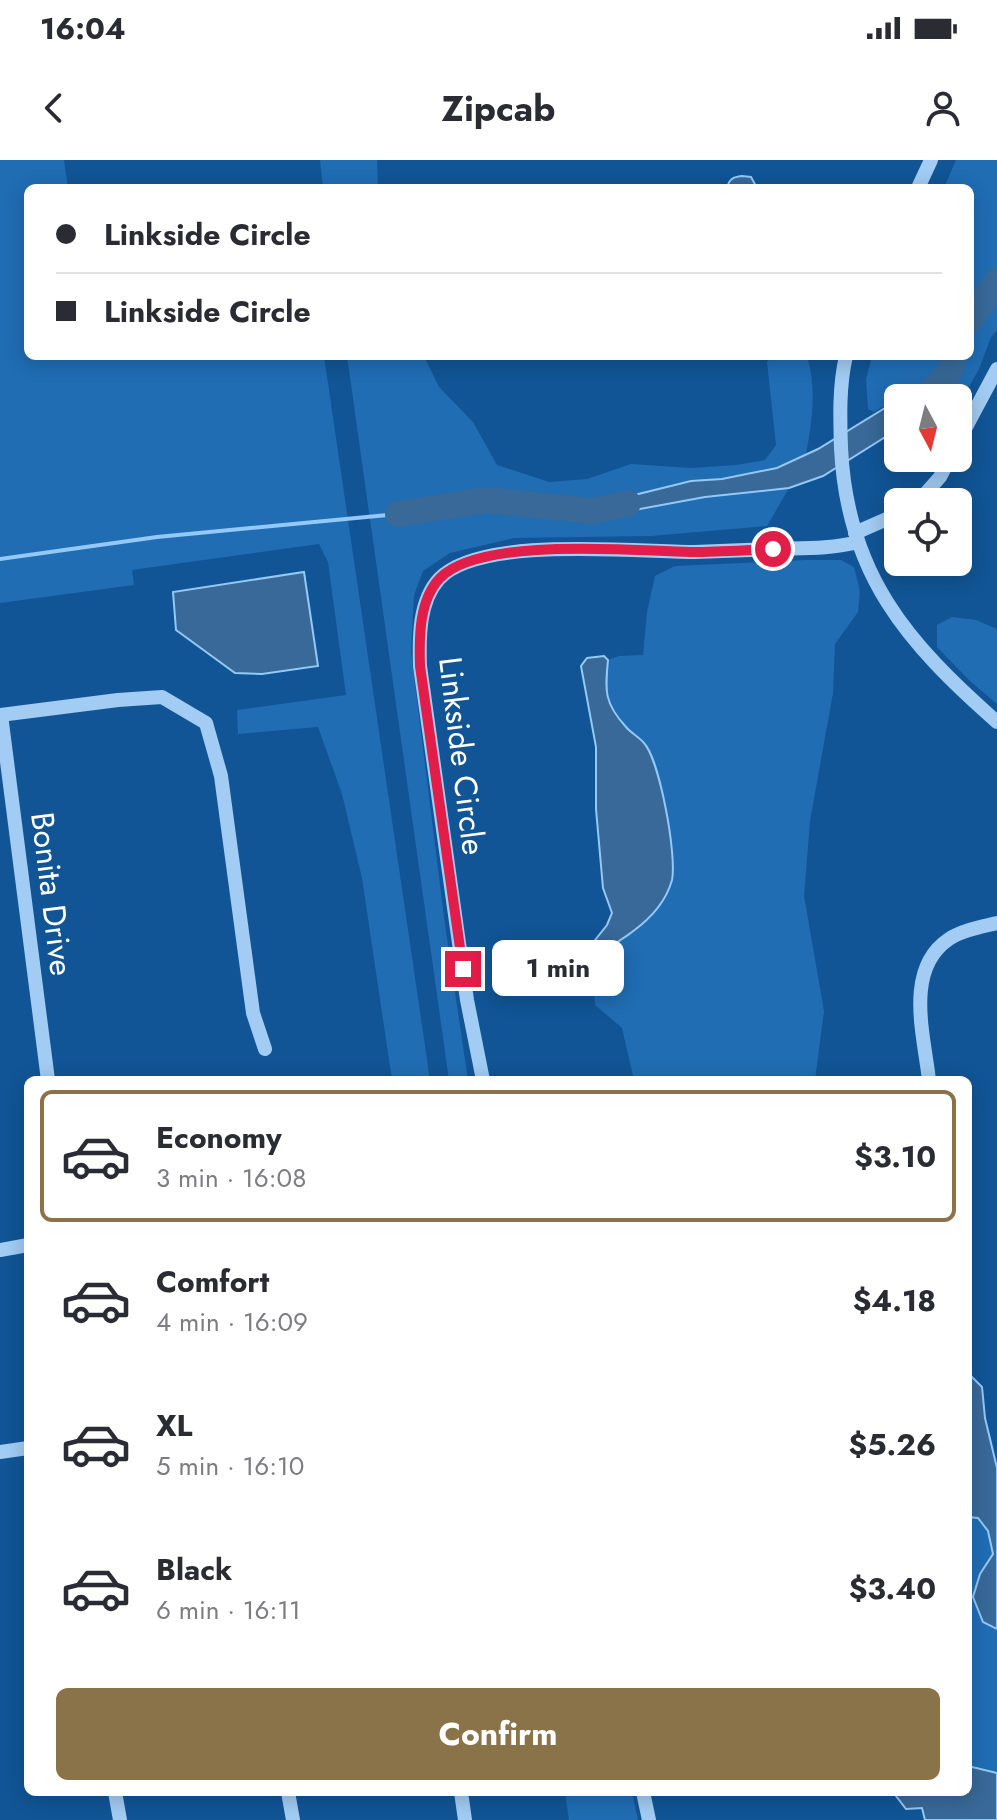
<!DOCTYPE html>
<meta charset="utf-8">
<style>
body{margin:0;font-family:Jost,sans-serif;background:#f7f7f7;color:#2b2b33;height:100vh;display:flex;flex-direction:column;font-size:30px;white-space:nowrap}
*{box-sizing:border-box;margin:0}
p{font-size:26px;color:#7c7c81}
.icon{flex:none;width:44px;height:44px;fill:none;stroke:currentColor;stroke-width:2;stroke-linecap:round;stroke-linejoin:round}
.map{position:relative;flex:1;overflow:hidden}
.sheet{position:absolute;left:24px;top:916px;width:948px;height:720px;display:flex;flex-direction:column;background:#fff;border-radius:12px;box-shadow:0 4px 20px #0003}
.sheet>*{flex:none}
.hud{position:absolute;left:24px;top:24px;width:950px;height:176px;border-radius:12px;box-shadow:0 4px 20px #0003;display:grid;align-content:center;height:176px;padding:0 32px;background:#fff}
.needle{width:52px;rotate:173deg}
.buttons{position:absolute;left:884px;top:224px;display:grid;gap:16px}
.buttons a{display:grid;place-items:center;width:88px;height:88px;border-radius:12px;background:#fff;box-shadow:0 4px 20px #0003;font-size:40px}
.end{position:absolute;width:36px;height:36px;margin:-18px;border:10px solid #e11d48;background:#fff;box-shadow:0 0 0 4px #fff}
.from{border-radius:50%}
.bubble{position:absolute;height:56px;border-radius:12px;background:#fff;box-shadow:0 4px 20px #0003;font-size:26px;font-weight:700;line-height:56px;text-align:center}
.hud b{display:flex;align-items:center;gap:28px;height:76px;font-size:30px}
.hud b+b{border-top:2px solid #e1e1e2}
.hud i{width:20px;height:20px;background:#2b2b33}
ul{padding:14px 0 0;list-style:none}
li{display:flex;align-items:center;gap:24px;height:132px;margin:0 16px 12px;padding:0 16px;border:4px solid transparent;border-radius:12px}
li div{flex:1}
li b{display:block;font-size:30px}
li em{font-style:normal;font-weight:700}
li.selected{border-color:#8a7249}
li>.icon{width:72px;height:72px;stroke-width:1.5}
.primary-button{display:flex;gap:16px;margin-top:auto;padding:16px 32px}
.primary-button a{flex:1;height:92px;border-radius:12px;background:#8a7249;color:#fff;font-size:32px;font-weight:700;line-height:92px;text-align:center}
.status{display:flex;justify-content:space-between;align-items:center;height:56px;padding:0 40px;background:#fff;direction:ltr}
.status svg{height:22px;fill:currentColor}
header{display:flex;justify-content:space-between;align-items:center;height:104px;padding:0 32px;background:#fff;font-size:36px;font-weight:700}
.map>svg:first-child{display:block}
.green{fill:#206db4}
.water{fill:#386998;stroke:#93c8f7;stroke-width:2}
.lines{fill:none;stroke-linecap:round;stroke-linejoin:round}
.stream{stroke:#93c8f7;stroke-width:4}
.river{stroke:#386998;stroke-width:26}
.minor{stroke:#a2ccf3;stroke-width:14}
.route{stroke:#e11d48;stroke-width:10}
.labels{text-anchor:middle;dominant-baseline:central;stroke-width:7;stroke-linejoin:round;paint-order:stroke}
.street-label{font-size:32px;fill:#fff;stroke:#115596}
</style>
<div class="status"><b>16:04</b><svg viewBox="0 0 49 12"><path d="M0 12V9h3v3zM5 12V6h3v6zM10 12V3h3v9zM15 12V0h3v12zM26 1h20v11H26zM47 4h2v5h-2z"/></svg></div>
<header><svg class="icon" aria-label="back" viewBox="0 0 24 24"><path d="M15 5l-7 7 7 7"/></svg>Zipcab<svg class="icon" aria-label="person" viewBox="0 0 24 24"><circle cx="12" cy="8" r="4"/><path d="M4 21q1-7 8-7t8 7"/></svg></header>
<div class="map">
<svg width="997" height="1660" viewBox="0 0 997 1660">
<rect width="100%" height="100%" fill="#115596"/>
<g class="green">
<path d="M0,0H64L68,28H28V196H324L430,920H392L362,718L342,634L318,567L238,574L237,550L346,535L328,402L319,384L132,410L134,425L0,443Z"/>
<path d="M320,0H377L378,28H323Z"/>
<path d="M956,0H997V170L991,177L979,209L958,246V238C919,238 908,231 874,252L868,249L866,219L872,196H970V28H944Z"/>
<path d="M347,196H424L439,227L473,262L497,305L549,322L587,319L631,304L691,308L736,305L765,300L776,285L767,202L772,196H807C817,228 812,262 806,294L777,308L722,319L691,321L656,331L602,356L705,337L789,328L767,366L651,376L514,378L450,393L423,411L414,435L411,492L445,765L468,920H449Z"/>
<path d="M806,400H841L854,407L860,431L858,452L835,484L833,533L810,661L804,736L824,851L815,920H634L622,868L595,845L594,831L603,814L605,798L612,786L635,770L673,700L667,657L646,584L627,569L613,551L606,536L608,500L619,496L643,495L647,452L655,416L675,406Z"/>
<path d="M952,457L976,460L997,469V544L970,521L937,487V465Z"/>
<path d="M968,1357L978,1358L988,1371L993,1394L980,1414L983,1462L997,1469V1613L968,1606Z"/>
<path d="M565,1632H632L638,1660H569Z"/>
</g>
<g class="water">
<path d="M742,16L751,17L757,28H727C729,19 733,17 742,16Z"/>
<path d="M898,240V269L823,316L789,328L705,337L602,356L593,351L598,344L691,321L722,319L777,308L818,289Z"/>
<path d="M304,412L318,506L262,514L235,513L176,470L173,432Z"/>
<path d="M604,496L608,500C605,531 604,543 626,567C631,573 639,577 644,583C660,601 677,696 672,720C666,742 650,759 632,772C626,777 617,781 612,787C604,795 606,805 602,815C600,821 597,826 594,831L585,833L574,820L580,799L607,765L612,753L603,728L596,649V587L581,506L587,498Z"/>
<path d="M968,1213L982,1227L985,1258L997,1308V1469L983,1462L973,1437L980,1414L993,1394L988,1371L978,1358L968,1357Z"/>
<path d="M968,1606L997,1613V1660H925L922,1648L906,1649L893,1632H968Z"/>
</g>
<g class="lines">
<path class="stream" d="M0,399L157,377L398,354"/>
<g class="river">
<path d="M970,161L997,121"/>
<path d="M925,238L949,213L954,196"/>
<path d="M398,354L486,340L593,351L628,343"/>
</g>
<g class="minor">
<path d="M918,28L931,0"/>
<path d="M846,196C839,226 840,257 841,288C847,414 907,483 997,562"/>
<path d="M958,282L997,209"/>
<path d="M918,342L940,317L950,298"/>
<path d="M855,373L898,354"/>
<path d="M0,555L118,540L162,537L206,563L221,616L253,853L265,889"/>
<path d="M1,555L48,920"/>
<path d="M483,920L467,840L420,506C419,477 419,441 439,419C480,375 637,392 695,392C721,391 747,390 774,389C802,388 831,389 858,382"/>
<path d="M929,920C924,875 904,809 949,779C963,770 981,767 997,763"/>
<path d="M0,1090L28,1085"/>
<path d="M0,1292L28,1288"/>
<path d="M115,1632L120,1660"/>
<path d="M288,1632L293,1660"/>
<path d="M461,1632L465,1660"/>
<path d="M643,1632L649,1660"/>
</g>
</g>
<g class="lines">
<path class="route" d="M463,809L420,506C419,477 419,440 440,418C481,376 636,391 693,392C720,392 746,390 773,389"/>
</g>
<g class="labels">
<g class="street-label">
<text transform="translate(462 596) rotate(83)">Linkside Circle</text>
<text transform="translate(52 734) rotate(83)">Bonita Drive</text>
</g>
</g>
</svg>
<div class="buttons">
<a><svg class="needle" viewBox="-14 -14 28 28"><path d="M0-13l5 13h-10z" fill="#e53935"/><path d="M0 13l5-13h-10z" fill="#7c7c81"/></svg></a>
<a><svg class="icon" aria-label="locate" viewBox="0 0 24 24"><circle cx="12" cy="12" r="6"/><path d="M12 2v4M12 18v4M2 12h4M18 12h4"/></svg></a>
</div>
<i class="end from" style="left:773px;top:389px"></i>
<i class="end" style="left:463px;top:809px"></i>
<div class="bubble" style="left:492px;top:780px;width:132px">1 min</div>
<div class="hud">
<b><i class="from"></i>Linkside Circle</b>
<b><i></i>Linkside Circle</b>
</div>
<section class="sheet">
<ul>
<li class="selected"><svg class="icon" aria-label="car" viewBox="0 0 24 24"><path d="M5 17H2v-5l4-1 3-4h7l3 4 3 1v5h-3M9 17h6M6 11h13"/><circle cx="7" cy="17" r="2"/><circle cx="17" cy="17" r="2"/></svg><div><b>Economy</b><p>3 min · 16:08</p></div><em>$3.10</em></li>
<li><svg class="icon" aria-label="car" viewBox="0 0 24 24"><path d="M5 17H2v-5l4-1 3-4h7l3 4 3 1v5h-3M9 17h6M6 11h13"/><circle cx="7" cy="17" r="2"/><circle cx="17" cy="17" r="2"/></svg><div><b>Comfort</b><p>4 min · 16:09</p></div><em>$4.18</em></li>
<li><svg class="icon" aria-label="car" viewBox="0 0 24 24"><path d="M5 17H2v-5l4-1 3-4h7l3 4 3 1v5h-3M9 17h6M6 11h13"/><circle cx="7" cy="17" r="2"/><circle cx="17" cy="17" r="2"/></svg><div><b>XL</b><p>5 min · 16:10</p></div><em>$5.26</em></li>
<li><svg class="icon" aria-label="car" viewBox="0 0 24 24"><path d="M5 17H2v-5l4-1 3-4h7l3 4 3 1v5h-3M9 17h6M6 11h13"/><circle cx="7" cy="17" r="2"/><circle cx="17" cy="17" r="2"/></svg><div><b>Black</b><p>6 min · 16:11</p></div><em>$3.40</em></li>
</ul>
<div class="primary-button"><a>Confirm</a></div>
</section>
</div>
